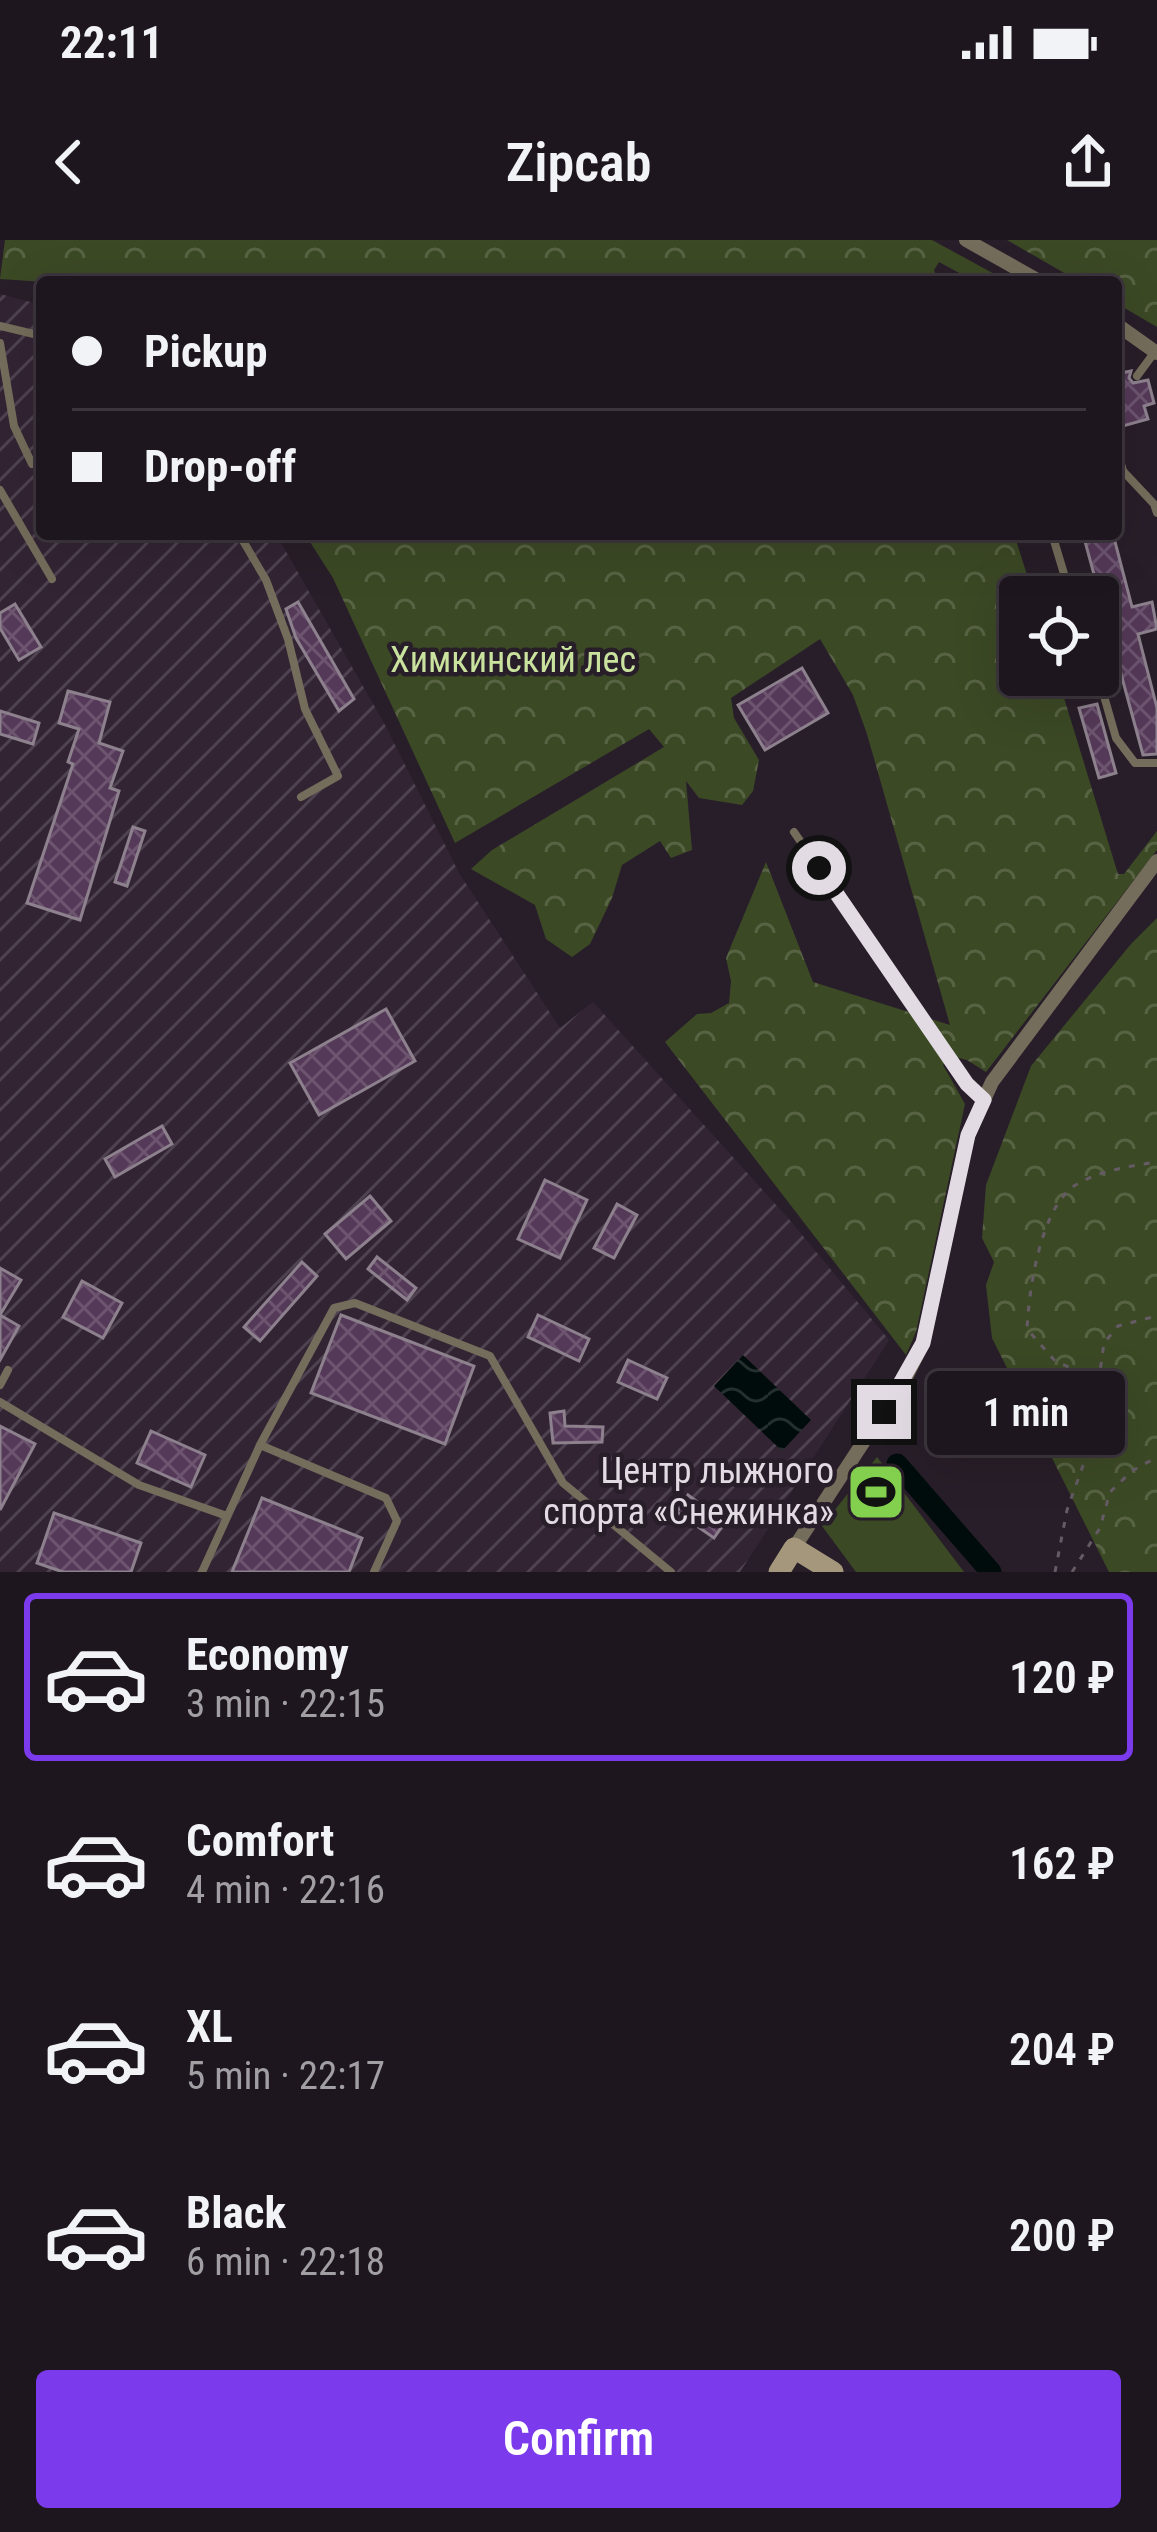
<!DOCTYPE html>
<meta charset="utf-8">
<style>
body{margin:0;font-family:"Roboto Condensed",sans-serif;background:#2b232c;color:#f1f3f6;height:100vh;display:flex;flex-direction:column;font-size:45px;white-space:nowrap}
*{box-sizing:border-box;margin:0}
p{font-size:39px;color:#a19fa4}
.icon{flex:none;width:66px;height:66px;fill:none;stroke:currentColor;stroke-width:2;stroke-linecap:round;stroke-linejoin:round}
.map{position:relative;height:1332px;overflow:hidden}
.side{display:flex;flex-direction:column;background:#1e161f;flex:1}
.side>*{flex:none}
.top-card{position:absolute;left:36px;top:36px;width:1086px;height:264px;border-radius:12px;box-shadow:0 12px 48px #0002,0 0 0 3px #3c353d;display:grid;align-content:center;height:264px;padding:0 36px;background:#1e161f}
.buttons{position:absolute;left:999px;top:336px;display:grid;gap:24px}
.buttons a{display:grid;place-items:center;width:120px;height:120px;border-radius:12px;background:#1e161f;box-shadow:0 12px 48px #0002,0 0 0 3px #3c353d;font-size:60px}
.end{position:absolute;width:54px;height:54px;margin:-27px;border:15px solid #e2dbe3;background:#111;box-shadow:0 0 0 6px #111}
.from{border-radius:50%}
.bubble{position:absolute;height:84px;border-radius:12px;background:#1e161f;box-shadow:0 12px 48px #0002,0 0 0 3px #3c353d;font-size:39px;font-weight:600;line-height:84px;text-align:center}
.top-card b{display:flex;align-items:center;gap:42px;height:114px;font-size:45px}
.top-card b+b{border-top:3px solid #3c353d}
.top-card i{width:30px;height:30px;background:#f1f3f6}
ul{padding:21px 0 0;list-style:none}
li{display:flex;align-items:center;gap:36px;height:168px;margin:0 24px 18px;padding:0 12px;border:6px solid transparent;border-radius:12px}
li div{flex:1}
li b{display:block;font-size:45px}
li em{font-style:normal;font-weight:600}
li.selected{border-color:#7c3aed}
li>.icon{width:108px;height:108px;stroke-width:1.5}
.cta{display:flex;gap:24px;margin-top:auto;padding:24px 36px}
.cta a{flex:1;height:138px;border-radius:12px;background:#7c3aed;color:#fff;font-size:48px;font-weight:600;line-height:138px;text-align:center}
.status{display:flex;justify-content:space-between;align-items:center;height:84px;padding:0 60px;background:#1e161f;direction:ltr}
.status svg{height:33px;fill:currentColor}
header{display:flex;justify-content:space-between;align-items:center;height:156px;padding:0 36px;background:#1e161f;font-size:54px;font-weight:600}
.map>svg:first-child{display:block}
.industrial{fill:url(#industrial-furrows)}
.park{fill:url(#park-crowns)}
.pitch{fill:#3c4925}
.water{fill:url(#water-waves)}
.lines{fill:none;stroke-linecap:round;stroke-linejoin:round}
.river{stroke:#000c0c;stroke-width:21}
.building{fill:url(#building-cross-hatch);stroke:#8d818e;stroke-width:3}
.path{stroke:#645b65;stroke-width:3;stroke-dasharray:6 9;stroke-linecap:butt}
.lane{stroke:#756d5b;stroke-width:8}
.street{stroke:#756d5b;stroke-width:14}
.secondary{stroke:#a4977b;stroke-width:21}
.route{stroke:#e2dbe3;stroke-width:15}
.labels{text-anchor:middle;dominant-baseline:central;stroke-width:9;stroke-linejoin:round;paint-order:stroke}
.park-label{font-size:36px;fill:#c9e39f;stroke:#281e29}
.poi-label{font-size:36px;fill:#e2dbe3;stroke:#281e29;text-anchor:end}
</style>
<div class="status"><b>22:11</b><svg viewBox="0 0 49 12"><path d="M0 12V9h3v3zM5 12V6h3v6zM10 12V3h3v9zM15 12V0h3v12zM26 1h20v11H26zM47 4h2v5h-2z"/></svg></div>
<header><svg class="icon" aria-label="back" viewBox="0 0 24 24"><path d="M15 5l-7 7 7 7"/></svg>Zipcab<svg class="icon" aria-label="share" viewBox="0 0 24 24"><path d="M12 15V3M7 8l5-5 5 5M5 13v7h14v-7"/></svg></header>
<div class="map">
<svg width="1157" height="1332" viewBox="0 0 1157 1332">
<defs>
<pattern id="industrial-furrows" width="10" height="10" patternUnits="userSpaceOnUse" patternTransform="scale(3)"><rect width="10" height="10" fill="#332434"/><path d="M-1 1l2-2M0 10L10 0M9 11l2-2" fill="none" stroke="#504351"/></pattern>
<pattern id="park-crowns" width="20" height="18" patternUnits="userSpaceOnUse" patternTransform="scale(3)"><rect width="20" height="18" fill="#3c4925"/><path d="M2 6a3 3 0 1 1 6 0M12 15a3 3 0 1 1 6 0" fill="none" stroke="#586344"/></pattern>
<pattern id="water-waves" width="16" height="10" patternUnits="userSpaceOnUse" patternTransform="scale(3)"><rect width="16" height="10" fill="#000c0c"/><path d="M0 5q4-4 8 0t8 0" fill="none" stroke="#252f2f"/></pattern>
<pattern id="building-cross-hatch" width="8" height="8" patternUnits="userSpaceOnUse" patternTransform="scale(3)"><rect width="8" height="8" fill="#553958"/><path d="M0 0l8 8M0 8l8-8" fill="none" stroke="#6d5570"/></pattern>
</defs>
<rect width="100%" height="100%" fill="#281e29"/>
<path class="industrial" d="M0,54L42,65V294H276L384,483L459,633L560,788L593,762L788,978L889,1100L740,1332H0Z"/>
<g class="park">
<path d="M5,0H932L1009,42H976L939,22L934,30L938,42H46L0,39Z"/>
<path d="M1007,0H1157V87L1116,63V42H1080Z"/>
<path d="M305,294H1014L1034,357H1020V435H1057L1118,634H1124L1157,591V610L986,832L967,820L951,816L943,825L965,864L916,1092L906,1115L665,802L697,774L711,773L729,763L731,741L726,718L766,622L813,742L950,785L867,494L853,455L820,399L731,458L734,478L759,520L753,551L742,565L699,558L686,541L692,610L671,618L660,601L622,625L612,658L590,704L572,717L546,699L535,665L471,629L492,610L664,507L649,489L455,603L333,338Z"/>
<path d="M1157,678V1332H1109L992,1098L986,1045L994,1022L982,998L986,945L1031,826L1131,704Z"/>
</g>
<path class="pitch" d="M877,1217L964,1332H856L822,1286Z"/>
<path class="water" d="M743,1115L811,1180L782,1211L714,1146Z"/>
<g class="lines">
<path class="river" d="M897,1224L991,1332"/>
</g>
<g class="building">
<path d="M1131,131L1129,138L1133,143L1148,140L1154,163L1144,166L1148,179L1123,186L1116,159V134Z"/>
<path d="M1083,294H1113L1132,367L1152,362L1157,389L1138,394L1157,468V514L1143,515Z"/>
<path d="M298,362L354,459L339,471L296,398L286,369Z"/>
<path d="M15,364L41,407L19,420L0,388V373Z"/>
<path d="M802,428L828,473L765,510L738,465Z"/>
<path d="M68,451L110,462L99,503L123,511L110,548L119,551L80,680L27,663L73,524L68,522L79,489L59,483Z"/>
<path d="M1097,464L1116,533L1099,538L1079,468Z"/>
<path d="M0,471L39,483L33,504L0,494Z"/>
<path d="M133,587L145,591L127,646L115,642Z"/>
<path d="M386,769L415,821L319,875L290,823Z"/>
<path d="M162,886L172,904L115,937L105,919Z"/>
<path d="M545,940L587,960L560,1018L518,999Z"/>
<path d="M370,956L391,981L346,1019L325,994Z"/>
<path d="M617,964L637,975L614,1018L594,1008Z"/>
<path d="M377,1017L416,1048L407,1060L368,1029Z"/>
<path d="M302,1022L317,1036L260,1101L244,1087Z"/>
<path d="M0,1028L21,1040L0,1075L19,1086L0,1120Z"/>
<path d="M82,1041L122,1063L103,1098L63,1077Z"/>
<path d="M341,1075L474,1126L445,1204L311,1153Z"/>
<path d="M538,1075L589,1099L579,1121L528,1097Z"/>
<path d="M628,1120L667,1138L657,1159L618,1142Z"/>
<path d="M564,1171L565,1186L603,1187L602,1202L553,1203L550,1173Z"/>
<path d="M0,1186L35,1204L0,1270Z"/>
<path d="M151,1191L205,1215L191,1247L137,1223Z"/>
<path d="M688,1255L725,1282L714,1298L677,1272Z"/>
<path d="M262,1258L362,1298L349,1332H232Z"/>
<path d="M54,1273L141,1303L131,1332H63L37,1323Z"/>
</g>
<g class="lines">
<g class="path">
<path d="M1096,1139L1055,1121L1027,1089C1029,1050 1040,970 1074,946C1097,931 1130,926 1157,922"/>
<path d="M1055,1332L1067,1270L1089,1209L1104,1103L1118,1086L1157,1076"/>
<path d="M1072,1332L1100,1288L1110,1252L1132,1231L1157,1217"/>
</g>
<g class="lane">
<path d="M0,86L42,96"/>
<path d="M0,103L14,186L32,224"/>
<path d="M1137,136L1154,113"/>
<path d="M1116,205L1123,231L1154,264L1157,273"/>
<path d="M0,250L52,339"/>
<path d="M239,294L266,340L288,399L305,469L338,536L301,557"/>
<path d="M1052,294L1071,357"/>
<path d="M1098,435L1116,498L1135,523H1157"/>
<path d="M794,592L967,844L983,859"/>
<path d="M0,1145L8,1130"/>
<path d="M0,1162L139,1245L227,1276"/>
<path d="M260,1205L386,1258L397,1281L374,1332"/>
<path d="M202,1332L260,1205L334,1068L355,1063L490,1116L563,1243L671,1332"/>
</g>
<g class="street">
<path d="M966,0L1041,42"/>
<path d="M1116,84L1157,113"/>
<path d="M794,1308L906,1137L923,1103L968,895L992,842L1157,621"/>
</g>
<path class="secondary" d="M779,1332L794,1308L833,1332"/>
</g>
<g class="lines">
<path class="route" d="M819,628L967,844L984,860L968,895L923,1103L884,1172"/>
</g>
<defs>
<g id="stadium-square" transform="scale(3)"><rect x="-9" y="-9" width="18" height="18" rx="4" fill="#83d04e" stroke="#281e29"/><path d="M0-5a6.5 5 0 1 0 0 10a6.5 5 0 1 0 0-10ZM-3.5-1.8h7v3.6h-7Z" fill="#111"/></g>
</defs>
<g fill-rule="evenodd">
<use href="#stadium-square" x="876" y="1252"/>
</g>
<g class="labels">
<g class="park-label">
<text x="513" y="420">Химкинский лес</text>
</g>
<g class="poi-label">
<text x="834" y="1231">Центр лыжного<tspan x="834" dy="41">спорта «Снежинка»</tspan></text>
</g>
</g>
</svg>
<div class="buttons">
<a><svg class="icon" aria-label="locate" viewBox="0 0 24 24"><circle cx="12" cy="12" r="6"/><path d="M12 2v4M12 18v4M2 12h4M18 12h4"/></svg></a>
</div>
<i class="end from" style="left:819px;top:628px"></i>
<i class="end" style="left:884px;top:1172px"></i>
<div class="bubble" style="left:927px;top:1131px;width:198px">1 min</div>
<div class="top-card">
<b><i class="from"></i>Pickup</b>
<b><i></i>Drop-off</b>
</div>
</div>
<section class="side">
<ul>
<li class="selected"><svg class="icon" aria-label="car" viewBox="0 0 24 24"><path d="M5 17H2v-5l4-1 3-4h7l3 4 3 1v5h-3M9 17h6M6 11h13"/><circle cx="7" cy="17" r="2"/><circle cx="17" cy="17" r="2"/></svg><div><b>Economy</b><p>3 min · 22:15</p></div><em>120 ₽</em></li>
<li><svg class="icon" aria-label="car" viewBox="0 0 24 24"><path d="M5 17H2v-5l4-1 3-4h7l3 4 3 1v5h-3M9 17h6M6 11h13"/><circle cx="7" cy="17" r="2"/><circle cx="17" cy="17" r="2"/></svg><div><b>Comfort</b><p>4 min · 22:16</p></div><em>162 ₽</em></li>
<li><svg class="icon" aria-label="car" viewBox="0 0 24 24"><path d="M5 17H2v-5l4-1 3-4h7l3 4 3 1v5h-3M9 17h6M6 11h13"/><circle cx="7" cy="17" r="2"/><circle cx="17" cy="17" r="2"/></svg><div><b>XL</b><p>5 min · 22:17</p></div><em>204 ₽</em></li>
<li><svg class="icon" aria-label="car" viewBox="0 0 24 24"><path d="M5 17H2v-5l4-1 3-4h7l3 4 3 1v5h-3M9 17h6M6 11h13"/><circle cx="7" cy="17" r="2"/><circle cx="17" cy="17" r="2"/></svg><div><b>Black</b><p>6 min · 22:18</p></div><em>200 ₽</em></li>
</ul>
<div class="cta"><a>Confirm</a></div>
</section>
